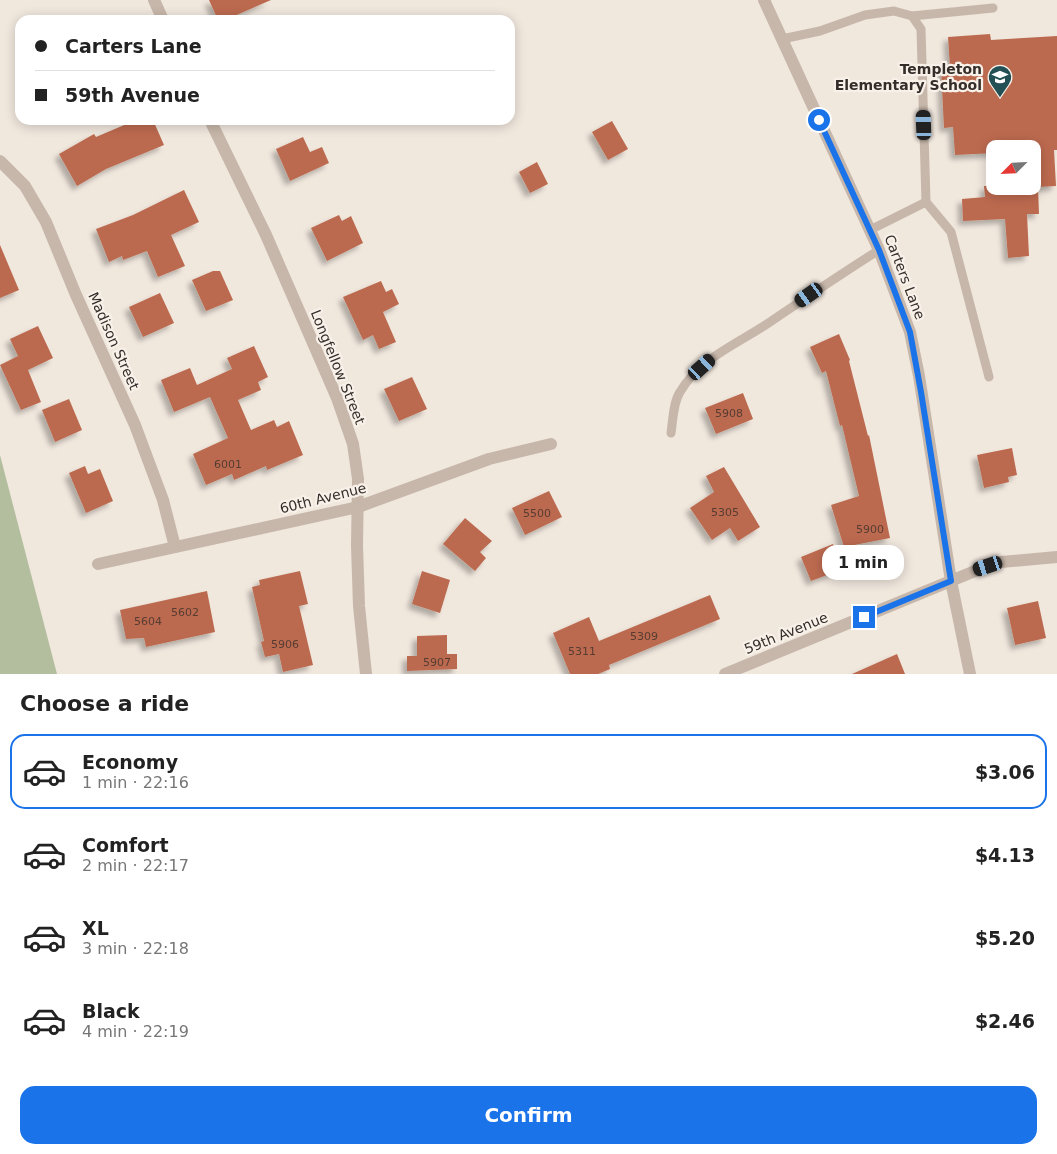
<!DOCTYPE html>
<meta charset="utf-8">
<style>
body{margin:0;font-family:"DejaVu Sans",sans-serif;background:#f6f6f6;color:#222;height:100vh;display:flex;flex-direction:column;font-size:19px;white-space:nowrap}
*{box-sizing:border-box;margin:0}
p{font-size:16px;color:#767676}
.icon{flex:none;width:28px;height:28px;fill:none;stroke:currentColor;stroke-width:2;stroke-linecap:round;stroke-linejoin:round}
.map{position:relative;height:674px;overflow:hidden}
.sheet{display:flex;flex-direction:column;background:#fff;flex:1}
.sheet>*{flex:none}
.top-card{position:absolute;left:15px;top:15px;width:500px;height:110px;border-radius:15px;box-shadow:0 2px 12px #0003;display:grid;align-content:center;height:110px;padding:0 20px;background:#fff}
.needle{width:32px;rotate:246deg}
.tools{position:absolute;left:986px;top:140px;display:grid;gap:10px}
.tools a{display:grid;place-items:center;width:55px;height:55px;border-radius:10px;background:#fff;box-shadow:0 2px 12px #0003;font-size:25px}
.end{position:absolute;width:22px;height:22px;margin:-11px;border:6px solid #1a73e8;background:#fff;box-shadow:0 0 0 2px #fff}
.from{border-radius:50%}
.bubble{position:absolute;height:35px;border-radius:15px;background:#fff;box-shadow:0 2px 12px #0003;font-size:16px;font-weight:700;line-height:35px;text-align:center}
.car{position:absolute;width:15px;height:30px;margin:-15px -8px;border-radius:6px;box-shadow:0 0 4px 1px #0007;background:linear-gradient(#222 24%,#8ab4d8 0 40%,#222 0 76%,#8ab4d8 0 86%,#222 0)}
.top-card b{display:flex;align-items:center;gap:18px;height:48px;font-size:19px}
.top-card b+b{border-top:1px solid #e0e0e0}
.top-card i{width:12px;height:12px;background:#222}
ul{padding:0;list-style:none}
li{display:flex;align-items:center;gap:15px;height:75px;margin:0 10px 8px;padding:0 10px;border:2px solid transparent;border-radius:15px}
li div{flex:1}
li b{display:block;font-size:19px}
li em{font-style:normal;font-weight:700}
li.active{border-color:#1a73e8}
li>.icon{width:45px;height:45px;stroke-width:1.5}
h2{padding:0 20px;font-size:22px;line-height:60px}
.action{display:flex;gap:10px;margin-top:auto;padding:10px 20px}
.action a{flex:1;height:58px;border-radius:15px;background:#1a73e8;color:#fff;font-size:20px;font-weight:700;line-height:58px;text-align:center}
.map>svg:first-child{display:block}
.park{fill:#b3be9e}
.building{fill:#bc6a4f;filter:url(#shadow)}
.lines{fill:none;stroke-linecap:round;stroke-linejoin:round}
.service{stroke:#c7b7aa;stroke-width:9}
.minor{stroke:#c7b7aa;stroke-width:12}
.route{stroke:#1a73e8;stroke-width:6}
.labels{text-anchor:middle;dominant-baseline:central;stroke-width:4.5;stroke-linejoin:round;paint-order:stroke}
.number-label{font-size:11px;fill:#573c32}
.poi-label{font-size:14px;font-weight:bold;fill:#352d29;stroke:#f8f1e9;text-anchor:end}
.street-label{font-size:14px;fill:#352d29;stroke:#f8f1e9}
</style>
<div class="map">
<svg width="1057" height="674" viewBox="0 0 1057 674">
<defs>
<filter id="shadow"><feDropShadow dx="-4.5" dy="4.5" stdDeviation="2.5" flood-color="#0004"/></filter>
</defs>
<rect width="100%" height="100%" fill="#f0e7dd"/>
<path class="park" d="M0,455L57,674H0Z"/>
<g class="building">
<path d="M209,0H271L225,20H218Z"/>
<path d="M990,34L991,40L1057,36V150H1054L1056,186L1038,187L1039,214H1027L1029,256L1008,258L1005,219L963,221L962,199L985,197L984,186H1032V149H995V153L955,155L953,127L944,128L941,68L950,67L948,37Z"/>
<path d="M136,120H153L164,145L106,169L77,186L59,154L94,134L96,137Z"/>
<path d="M612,121L628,149L608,160L592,132Z"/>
<path d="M303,137L310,152L322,147L329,163L290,181L276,149Z"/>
<path d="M537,162L548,184L530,193L519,172Z"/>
<path d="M184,190L199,222L171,235L185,266L158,277L147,251L123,260L122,256L109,262L96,229L133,215Z"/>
<path d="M339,215L342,221L351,216L363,243L327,261L311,228Z"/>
<path d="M0,245L19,290L0,298Z"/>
<path d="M213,271H220L233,300L206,311L192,280Z"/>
<path d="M381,281L386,292L392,289L399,304L383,312L396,342L379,349L373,335L363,340L343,297Z"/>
<path d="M160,293L174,323L143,337L129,307Z"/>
<path d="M38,326L53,358L28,370L41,402L21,410L0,365L18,356L10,339Z"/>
<path d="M839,334L850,360L849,361L868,436L869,435L890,538L844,547L831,505L859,496L842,425L840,426L826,371L822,373L810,347Z"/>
<path d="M254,346L268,377L258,382L261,390L238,400L251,430L274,420L277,427L289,421L303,455L267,470L266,466L234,480L232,474L206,485L193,454L228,438L210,397L174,412L161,380L190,368L197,385L232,369L227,358Z"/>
<path d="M412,377L427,409L399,421L384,389Z"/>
<path d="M743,393L753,419L716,434L705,408Z"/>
<path d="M69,399L82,430L55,442L42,410Z"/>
<path d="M1012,448L1017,475L1008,477L1009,482L984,488L977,455Z"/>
<path d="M85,466L88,474L100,469L113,501L86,513L69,473Z"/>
<path d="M724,467L760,527L738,541L730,528L712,540L690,508L714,492L706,476Z"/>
<path d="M549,491L562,517L525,535L512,508Z"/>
<path d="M465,518L492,541L480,552L486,558L475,571L443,544Z"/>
<path d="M833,544L843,569L811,581L801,557Z"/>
<path d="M300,571L308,604L299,606L313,665L283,672L279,654L265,657L261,642L264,641L252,587L260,585L259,580Z"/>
<path d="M422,571L450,580L440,613L412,604Z"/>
<path d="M207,591L215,632L146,647L144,638L126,639L120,610Z"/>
<path d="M710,595L720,619L609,665L610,669L598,674H570L553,633L589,617L599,641Z"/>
<path d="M1038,601L1046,638L1015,645L1007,608Z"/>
<path d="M447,635V654H457V669L407,671V656H417V636Z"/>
<path d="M897,654L905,674H852Z"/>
</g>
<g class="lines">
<g class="service">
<path d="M912,16L993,8"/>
<path d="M782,39L820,31L865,15L894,11L912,16L921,29L926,202L951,232L989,377"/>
<path d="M870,230L926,202"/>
<path d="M671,433C673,420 673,403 680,392C699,359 737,344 767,324C804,299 841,274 879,250"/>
</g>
<g class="minor">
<path d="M154,0L163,20"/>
<path d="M764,0L879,250L910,332L919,376L951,581L970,674"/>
<path d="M210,120L266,235L337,398L353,444L358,479L357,546L359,606L366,674"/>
<path d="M0,161L25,186L46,222L76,295L135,425L163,500L175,547"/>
<path d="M98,564L358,507L489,459L551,444"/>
<path d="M725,674L975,571L1001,562L1057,557"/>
</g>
</g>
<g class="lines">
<path class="route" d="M819,120L879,250L910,332L921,392L951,581L864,617"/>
</g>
<defs>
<g id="school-pin" transform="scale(1.25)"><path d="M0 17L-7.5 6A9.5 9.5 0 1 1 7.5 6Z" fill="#225054" stroke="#f8f1e9"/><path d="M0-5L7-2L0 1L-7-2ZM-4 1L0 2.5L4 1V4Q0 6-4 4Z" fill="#fff"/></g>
</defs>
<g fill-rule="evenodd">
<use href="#school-pin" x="1000" y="77"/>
</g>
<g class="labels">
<g class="number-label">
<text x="729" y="413">5908</text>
<text x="228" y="464">6001</text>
<text x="725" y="512">5305</text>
<text x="537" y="513">5500</text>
<text x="870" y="529">5900</text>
<text x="185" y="612">5602</text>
<text x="148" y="621">5604</text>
<text x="644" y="636">5309</text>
<text x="285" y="644">5906</text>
<text x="582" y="651">5311</text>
<text x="437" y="662">5907</text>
</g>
<g class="poi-label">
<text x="982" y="69">Templeton<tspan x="982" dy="16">Elementary School</tspan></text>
</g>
<g class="street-label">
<text transform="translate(905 277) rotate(69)">Carters Lane</text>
<text transform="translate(114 341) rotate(66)">Madison Street</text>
<text transform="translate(338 367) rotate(68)">Longfellow Street</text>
<text transform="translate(323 498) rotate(-14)">60th Avenue</text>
<text transform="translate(786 633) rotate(-22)">59th Avenue</text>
</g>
</g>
</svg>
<div class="tools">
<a><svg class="needle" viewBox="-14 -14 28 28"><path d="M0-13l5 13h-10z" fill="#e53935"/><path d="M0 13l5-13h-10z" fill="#767676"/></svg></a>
</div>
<i class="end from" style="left:819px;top:120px"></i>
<i class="end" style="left:864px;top:617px"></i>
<div class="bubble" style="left:822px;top:545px;width:82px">1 min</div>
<i class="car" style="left:924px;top:125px;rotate:358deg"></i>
<i class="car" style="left:809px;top:295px;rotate:235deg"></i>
<i class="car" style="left:702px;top:367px;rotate:48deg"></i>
<i class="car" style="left:988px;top:566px;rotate:252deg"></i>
<div class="top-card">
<b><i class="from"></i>Carters Lane</b>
<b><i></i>59th Avenue</b>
</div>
</div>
<section class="sheet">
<h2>Choose a ride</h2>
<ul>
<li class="active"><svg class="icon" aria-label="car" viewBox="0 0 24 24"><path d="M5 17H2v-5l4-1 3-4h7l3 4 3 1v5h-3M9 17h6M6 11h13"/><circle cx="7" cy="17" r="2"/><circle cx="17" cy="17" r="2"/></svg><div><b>Economy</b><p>1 min · 22:16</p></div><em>$3.06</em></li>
<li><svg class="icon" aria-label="car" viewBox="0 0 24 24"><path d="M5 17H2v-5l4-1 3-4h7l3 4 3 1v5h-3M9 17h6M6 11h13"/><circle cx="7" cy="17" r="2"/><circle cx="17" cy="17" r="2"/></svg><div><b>Comfort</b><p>2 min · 22:17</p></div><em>$4.13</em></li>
<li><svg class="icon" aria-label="car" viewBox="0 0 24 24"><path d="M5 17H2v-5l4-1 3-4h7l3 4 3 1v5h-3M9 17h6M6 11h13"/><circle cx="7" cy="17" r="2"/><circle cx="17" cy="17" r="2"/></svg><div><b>XL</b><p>3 min · 22:18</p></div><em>$5.20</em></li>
<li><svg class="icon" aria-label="car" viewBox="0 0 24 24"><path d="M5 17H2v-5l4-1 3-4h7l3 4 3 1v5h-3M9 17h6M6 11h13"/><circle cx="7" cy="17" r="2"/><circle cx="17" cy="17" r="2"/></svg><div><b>Black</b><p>4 min · 22:19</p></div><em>$2.46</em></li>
</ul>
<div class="action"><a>Confirm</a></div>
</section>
